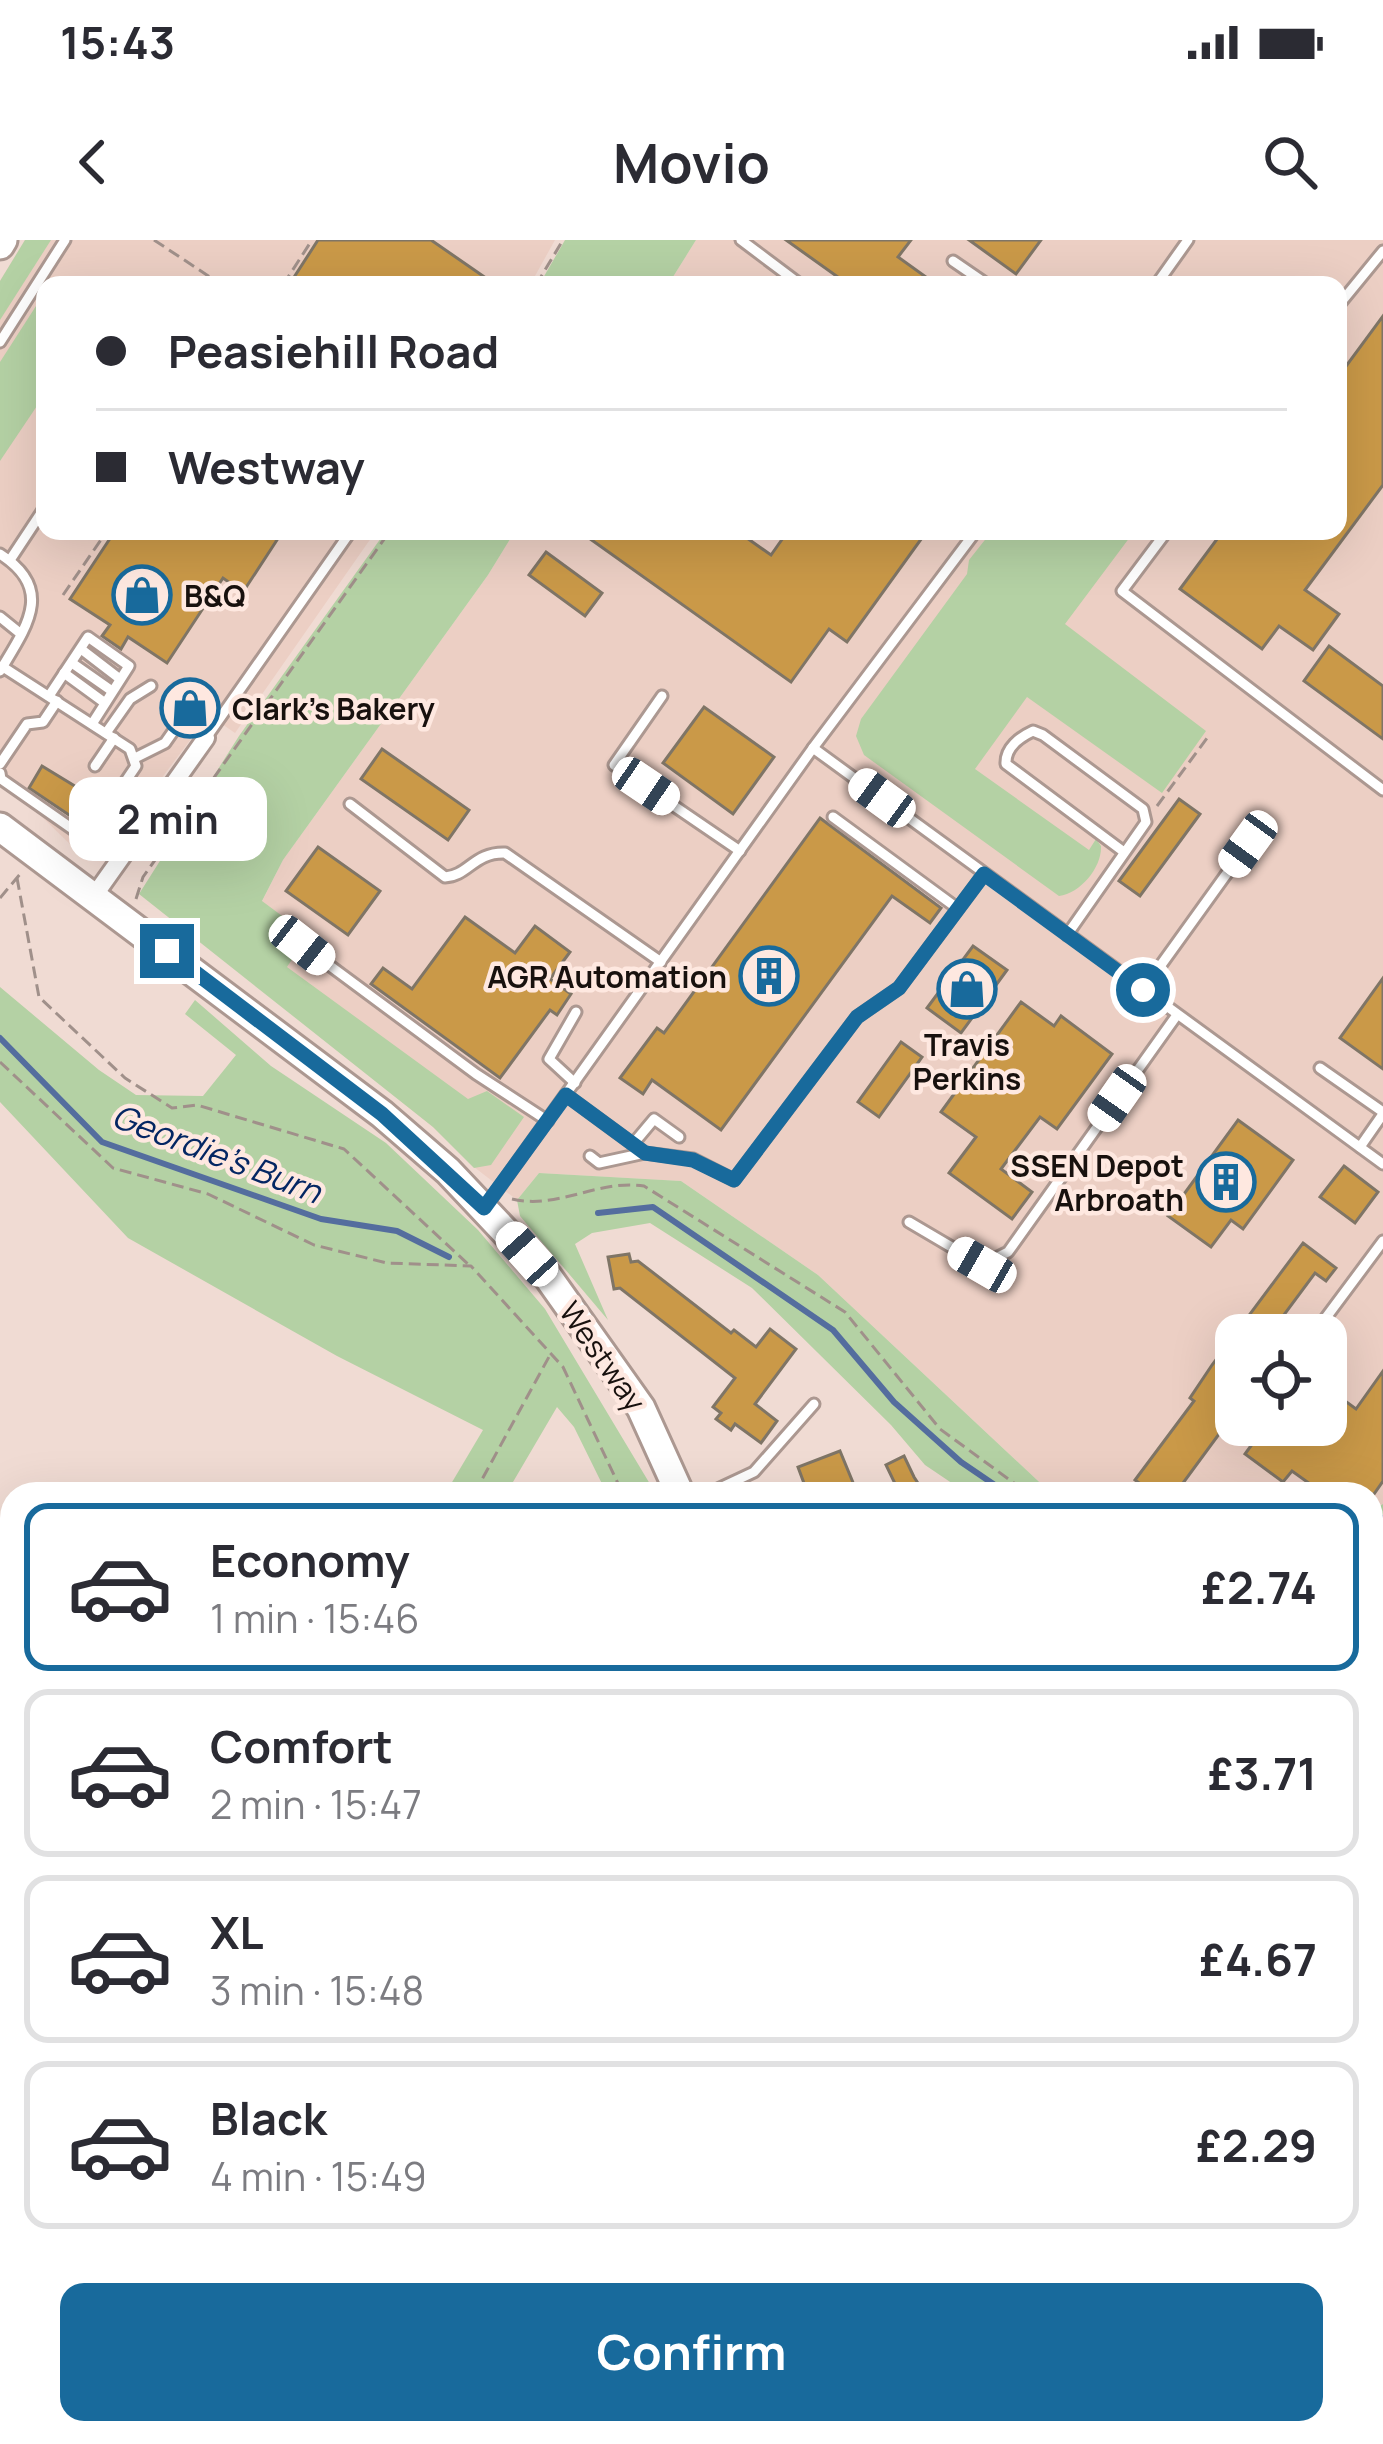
<!DOCTYPE html>
<meta charset="utf-8">
<style>
body{margin:0;font-family:Manrope,sans-serif;background:#f7f7f7;color:#2b2b33;height:100vh;display:flex;flex-direction:column;font-size:45px;white-space:nowrap}
*{box-sizing:border-box;margin:0}
p{font-size:39px;color:#7c7c81}
.icon{flex:none;width:66px;height:66px;fill:none;stroke:currentColor;stroke-width:2;stroke-linecap:round;stroke-linejoin:round}
.map{position:relative;flex:1;overflow:hidden}
.panel{position:absolute;left:0px;top:1242px;width:1383px;height:963px;display:flex;flex-direction:column;background:#fff;border-radius:36px 36px 0 0;box-shadow:0 12px 48px #0002}
.panel>*{flex:none}
.guide{position:absolute;left:36px;top:36px;width:1311px;height:264px;border-radius:24px;box-shadow:0 12px 48px #0002;display:grid;align-content:center;height:264px;padding:0 60px;background:#fff}
.fabs{position:absolute;left:1215px;top:1074px;display:grid;gap:24px}
.fabs a{display:grid;place-items:center;width:132px;height:132px;border-radius:24px;background:#fff;box-shadow:0 12px 48px #0002;font-size:60px}
.end{position:absolute;width:54px;height:54px;margin:-27px;border:15px solid #186a9c;background:#fff;box-shadow:0 0 0 6px #fff}
.from{border-radius:50%}
.bubble{position:absolute;height:84px;border-radius:24px;background:#fff;box-shadow:0 12px 48px #0002;font-size:39px;font-weight:700;line-height:84px;text-align:center}
.car{position:absolute;width:36px;height:72px;margin:-36px -18px;border-radius:15px;box-shadow:0 0 9px 3px #0007;background:linear-gradient(#fff 24%,#345 0 40%,#fff 0 76%,#345 0 86%,#fff 0)}
.guide b{display:flex;align-items:center;gap:42px;height:114px;font-size:45px}
.guide b+b{border-top:3px solid #e1e1e2}
.guide i{width:30px;height:30px;background:#2b2b33}
ul{padding:21px 0 0;list-style:none}
li{display:flex;align-items:center;gap:36px;height:168px;margin:0 24px 18px;padding:0 36px;border:6px solid #e1e1e2;border-radius:24px}
li div{flex:1}
li b{display:block;font-size:45px}
li em{font-style:normal;font-weight:700}
li.on{border-color:#186a9c}
li>.icon{width:108px;height:108px;stroke-width:1.5}
.action{display:flex;gap:24px;margin-top:auto;padding:24px 60px}
.action a{flex:1;height:138px;border-radius:24px;background:#186a9c;color:#fff;font-size:48px;font-weight:700;line-height:138px;text-align:center}
.status{display:flex;justify-content:space-between;align-items:center;height:84px;padding:0 60px;background:#fff;direction:ltr}
.status svg{height:33px;fill:currentColor}
header{display:flex;justify-content:space-between;align-items:center;height:156px;padding:0 60px;background:#fff;font-size:54px;font-weight:700}
.map>svg:first-child{display:block}
.built{fill:#eccfc4;fill-rule:evenodd}
.green{fill:#b4d1a4}
.lines{fill:none;stroke-linecap:round;stroke-linejoin:round}
.stream{stroke:#546d9e;stroke-width:6}
.building{fill:#ca9948;stroke:#7f7566;stroke-width:3}
.service-casing{stroke:#ac9891;stroke-width:15}
.minor-casing{stroke:#ac9891;stroke-width:22}
.primary-casing{stroke:#ac9891;stroke-width:33}
.path{stroke:#a0908a;stroke-width:3;stroke-dasharray:12 6;stroke-linecap:butt}
.service{stroke:#fff;stroke-width:9}
.minor{stroke:#fff;stroke-width:16}
.primary{stroke:#fff;stroke-width:27}
.route{stroke:#186a9c;stroke-width:15}
.labels{text-anchor:middle;dominant-baseline:central;stroke-width:9;stroke-linejoin:round;paint-order:stroke}
.poi-label{font-size:30px;font-weight:bold;fill:#18110e;stroke:#fee8e0;text-anchor:start}
.street-label{font-size:30px;fill:#18110e;stroke:#fee8e0}
.water-label{font-size:33px;font-style:italic;fill:#042663;stroke:#fee8e0}
</style>
<div class="status"><b>15:43</b><svg viewBox="0 0 49 12"><path d="M0 12V9h3v3zM5 12V6h3v6zM10 12V3h3v9zM15 12V0h3v12zM26 1h20v11H26zM47 4h2v5h-2z"/></svg></div>
<header><svg class="icon" aria-label="back" viewBox="0 0 24 24"><path d="M15 5l-7 7 7 7"/></svg>Movio<svg class="icon" aria-label="search" viewBox="0 0 24 24"><circle cx="10" cy="10" r="6"/><path d="M15 15l6 6"/></svg></header>
<div class="map">
<svg width="1383" height="2204" viewBox="0 0 1383 2204">
<rect width="100%" height="100%" fill="#f0dbd3"/>
<g class="built">
<path d="M25,0H555L530,45H45V291H376L235,493L209,475L107,611L95,617L78,612L39,574L0,546V41Z"/>
<path d="M696,0H1383V1264L1371,1271V1254H1052L818,1035L681,941L539,933L517,960L474,927L433,887L230,725L283,620L488,335L515,291H1338V45H668ZM1236,1095H1326V1185H1236Z"/>
<path d="M1383,2151V2204H1227L1230,2193H1371V2161Z"/>
</g>
<g class="green">
<path d="M25,0H51L0,80V41Z"/>
<path d="M565,0H696L668,45H539Z"/>
<path d="M45,52V154L0,221V122Z"/>
<path d="M386,291H515L488,335L283,620L262,661L297,687L283,705L295,715L287,727L468,859L487,851L524,877L491,925L474,928L433,887L139,654L239,496Z"/>
<path d="M1021,291L1133,293L1065,384L1206,491L1162,553L1027,457L975,529L1089,610L1096,599L1101,606C1102,627 1081,653 1059,656L864,515L856,496L861,479L967,334L969,320L988,296L1016,299Z"/>
<path d="M0,747L99,830L136,855L203,856L236,815L185,774L195,760L271,826L386,903L478,990L545,1069L656,1254H607L574,1187L557,1167L506,1254H445L483,1190L337,1116L128,998L0,862Z"/>
<path d="M539,933L681,941L818,1035L1052,1254H968L925,1225L891,1185L752,1048L650,983L592,993L575,1004L608,1080L520,976L517,960Z"/>
<path d="M1383,1264V1407L1371,1386V1271Z"/>
<path d="M0,1431L12,1433V1619L0,1640Z"/>
<path d="M1383,1619V1826L1371,1837V1620Z"/>
</g>
<g class="lines">
<g class="stream">
<path d="M0,798L102,902L321,979L397,991L449,1017"/>
<path d="M598,973L653,967L833,1090L894,1162L961,1222L1008,1254"/>
<path d="M1371,1285L1383,1278"/>
</g>
</g>
<g class="building">
<path d="M318,0H431L496,45H289Z"/>
<path d="M786,0H911L898,17L937,45H849Z"/>
<path d="M969,0H1041L1016,34Z"/>
<path d="M1383,76V245L1305,350L1339,374L1313,410L1279,386L1262,409L1180,349L1223,291H1338V137Z"/>
<path d="M115,291H264L277,300L243,352L223,338L167,423L128,397L121,409L102,396L110,385L70,359Z"/>
<path d="M579,291H737L771,315L788,291H927L847,402L829,389L791,442Z"/>
<path d="M546,312L602,353L585,376L529,335Z"/>
<path d="M1329,406L1383,446V499L1304,441Z"/>
<path d="M704,467L774,517L733,574L663,523Z"/>
<path d="M382,509L469,570L448,600L361,539Z"/>
<path d="M42,526L101,562L88,581H78L29,548Z"/>
<path d="M1179,559L1200,574L1140,656L1119,641Z"/>
<path d="M820,578L941,668L930,683L892,656L721,890L652,840L643,854L620,838L657,788L664,793Z"/>
<path d="M318,607L380,651L348,695L286,651Z"/>
<path d="M465,677L515,713L535,686L570,712L550,739L571,754L557,775L550,770L500,838L371,744L383,728L412,749Z"/>
<path d="M973,706L1007,730L961,793L927,768Z"/>
<path d="M1383,738V829L1340,798Z"/>
<path d="M1021,762L1054,786L1061,776L1112,814L1057,889L1040,877L1001,929L1032,952L1012,979L949,933L976,897L941,872Z"/>
<path d="M901,802L922,817L879,877L858,862Z"/>
<path d="M1238,880L1293,920L1243,989L1231,980L1211,1007L1168,976Z"/>
<path d="M1344,926L1378,952L1355,983L1320,957Z"/>
<path d="M1303,1003L1336,1028L1326,1041L1315,1033L1272,1091L1266,1087L1260,1095H1236V1128L1225,1151L1236,1158V1171L1175,1254H1154L1135,1240L1194,1161L1190,1158L1212,1125Z"/>
<path d="M629,1014L631,1022L638,1021L731,1093L734,1090L756,1107L770,1089L796,1109L755,1164L777,1181L761,1203L735,1184L731,1190L716,1179L721,1173L713,1167L735,1138L620,1048L614,1049L608,1017Z"/>
<path d="M1383,1131V1241L1374,1254H1324L1292,1231L1283,1242L1245,1214L1266,1185H1326V1147L1356,1169Z"/>
<path d="M840,1211L854,1245L832,1254H808L798,1227Z"/>
<path d="M904,1216L914,1237L925,1254H900L886,1225Z"/>
</g>
<g class="lines">
<g class="service-casing">
<g id="service">
<path d="M741,0L801,45"/>
<path d="M953,21L988,45"/>
<path d="M1156,45L1188,0"/>
<path d="M1338,66L1383,11"/>
<path d="M0,102L65,0"/>
<path d="M1167,291L1122,351L1383,550"/>
<path d="M0,314C55,349 27,386 0,431"/>
<path d="M10,320L45,267"/>
<path d="M0,377L21,394"/>
<path d="M81,409L120,439"/>
<path d="M72,423L112,451"/>
<path d="M64,433L105,463"/>
<path d="M49,456L88,397L129,426L92,484"/>
<path d="M662,456L614,525L740,611"/>
<path d="M106,493L130,459L151,446"/>
<path d="M206,498L351,291"/>
<path d="M813,508L1383,924"/>
<path d="M135,518L165,503L179,483"/>
<path d="M0,524L27,484L43,482L57,461"/>
<path d="M95,526L114,498"/>
<path d="M0,533L1,539L74,590L85,592L94,588L136,526L130,509L3,427"/>
<path d="M350,564L445,637C468,636 474,612 505,613L661,722"/>
<path d="M833,577L957,668"/>
<path d="M1067,695L1146,582L1143,569L1043,495L1033,491C1020,497 1005,508 1006,524L1124,612"/>
<path d="M302,705L476,834L548,881"/>
<path d="M1143,750L1248,604"/>
<path d="M1320,828L1383,872"/>
<path d="M575,843L549,819L576,772"/>
<path d="M566,855L645,913L693,919L734,940L857,777L899,748L984,634"/>
<path d="M633,904L654,879L679,897"/>
<path d="M1360,907L1383,874"/>
<path d="M590,916L599,923L645,913"/>
<path d="M486,966L813,508L976,291"/>
<path d="M909,982L982,1025L1008,1012L1177,775"/>
<path d="M1313,1095L1383,1001"/>
<path d="M1245,1187L1247,1185"/>
<path d="M707,1254L754,1232L814,1164"/>
<path d="M0,1412L12,1422"/>
<path d="M1371,2185L1383,2171"/>
<path d="M1047,2193L1067,2204"/>
<path d="M1355,2204L1364,2193"/>
</g>
</g>
<g class="minor-casing">
<g id="minor">
<path d="M94,656L206,498"/>
<path d="M1371,1604L1383,1603"/>
<path d="M1371,1960L1383,1949"/>
</g>
</g>
<g class="primary-casing">
<g id="primary">
<path d="M0,5L3,0"/>
<path d="M0,587L382,874L448,931L548,1037L641,1168L680,1254"/>
<path d="M849,2193L850,2204"/>
</g>
</g>
<g class="path">
<path d="M154,0L222,45"/>
<path d="M259,45L265,39L276,45"/>
<path d="M283,45L312,0"/>
<path d="M536,45L563,0"/>
<path d="M63,355L107,291"/>
<path d="M1157,566L1210,494"/>
<path d="M17,638L39,757L125,838L172,868L197,865L344,909L469,1025"/>
<path d="M0,658L21,633"/>
<path d="M136,659L143,637L390,291"/>
<path d="M0,822L113,928L208,954L314,1005L387,1023L471,1026L563,1127L623,1254"/>
<path d="M512,959C558,970 598,939 644,946L845,1072L940,1189L1029,1254"/>
<path d="M474,1254L550,1115"/>
<path d="M1371,1298L1383,1290"/>
<path d="M1371,1370L1383,1391"/>
<path d="M1201,2204L1209,2193"/>
</g>
<use href="#service" class="service"/>
<use href="#minor" class="minor"/>
<use href="#primary" class="primary"/>
</g>
<g class="lines">
<path class="route" d="M167,711L382,874L484,968L566,855L645,913L693,920L734,940L857,777L899,748L984,634L1143,750"/>
</g>
<defs>
<g id="shop-ring" transform="scale(3)"><circle r="9.5" fill="#fee8e0" stroke="#186a9c" stroke-width="1.5"/><path d="M-5-2.5h2.3a2.7 3.5 0 0 1 5.4 0H5L5.5 6h-11ZM-1.5-2.5h3a1.5 2.3 0 0 0-3 0Z" fill="#186a9c"/></g>
<g id="building-ring" transform="scale(3)"><circle r="9.5" fill="#fee8e0" stroke="#186a9c" stroke-width="1.5"/><path d="M-4-6H4V6H1V3H-1V6H-4ZM-2.5-4.3h1.7v1.8h-1.7ZM.8-4.3h1.7v1.8H.8ZM-2.5-1h1.7V.8h-1.7ZM.8-1h1.7V.8H.8Z" fill="#186a9c"/></g>
</defs>
<g fill-rule="evenodd">
<use href="#shop-ring" x="142" y="355"/>
<use href="#shop-ring" x="190" y="468"/>
<use href="#building-ring" x="769" y="736"/>
<use href="#shop-ring" x="967" y="749"/>
<use href="#building-ring" x="1226" y="942"/>
</g>
<g class="labels">
<g class="poi-label">
<text x="184" y="355">B&amp;Q</text>
<text x="232" y="468">Clark's Bakery</text>
<text x="727" y="736" text-anchor="end">AGR Automation</text>
<text x="967" y="804" text-anchor="middle">Travis<tspan x="967" dy="34">Perkins</tspan></text>
<text x="1184" y="925" text-anchor="end">SSEN Depot<tspan x="1184" dy="34">Arbroath</tspan></text>
</g>
<g class="street-label">
<text transform="translate(603 1116) rotate(55)">Westway</text>
</g>
<g class="water-label">
<text transform="translate(217 913) rotate(21)">Geordie's Burn</text>
</g>
</g>
</svg>
<div class="fabs">
<a><svg class="icon" aria-label="locate" viewBox="0 0 24 24"><circle cx="12" cy="12" r="6"/><path d="M12 2v4M12 18v4M2 12h4M18 12h4"/></svg></a>
</div>
<i class="end from" style="left:1143px;top:750px"></i>
<i class="end" style="left:167px;top:711px"></i>
<div class="bubble" style="left:69px;top:537px;width:198px">2 min</div>
<i class="car" style="left:646px;top:546px;rotate:124deg"></i>
<i class="car" style="left:882px;top:558px;rotate:306deg"></i>
<i class="car" style="left:1248px;top:604px;rotate:216deg"></i>
<i class="car" style="left:302px;top:705px;rotate:128deg"></i>
<i class="car" style="left:1117px;top:858px;rotate:215deg"></i>
<i class="car" style="left:527px;top:1014px;rotate:318deg"></i>
<i class="car" style="left:982px;top:1025px;rotate:300deg"></i>
<div class="guide">
<b><i class="from"></i>Peasiehill Road</b>
<b><i></i>Westway</b>
</div>
<section class="panel">
<ul>
<li class="on"><svg class="icon" aria-label="car" viewBox="0 0 24 24"><path d="M5 17H2v-5l4-1 3-4h7l3 4 3 1v5h-3M9 17h6M6 11h13"/><circle cx="7" cy="17" r="2"/><circle cx="17" cy="17" r="2"/></svg><div><b>Economy</b><p>1 min · 15:46</p></div><em>£2.74</em></li>
<li><svg class="icon" aria-label="car" viewBox="0 0 24 24"><path d="M5 17H2v-5l4-1 3-4h7l3 4 3 1v5h-3M9 17h6M6 11h13"/><circle cx="7" cy="17" r="2"/><circle cx="17" cy="17" r="2"/></svg><div><b>Comfort</b><p>2 min · 15:47</p></div><em>£3.71</em></li>
<li><svg class="icon" aria-label="car" viewBox="0 0 24 24"><path d="M5 17H2v-5l4-1 3-4h7l3 4 3 1v5h-3M9 17h6M6 11h13"/><circle cx="7" cy="17" r="2"/><circle cx="17" cy="17" r="2"/></svg><div><b>XL</b><p>3 min · 15:48</p></div><em>£4.67</em></li>
<li><svg class="icon" aria-label="car" viewBox="0 0 24 24"><path d="M5 17H2v-5l4-1 3-4h7l3 4 3 1v5h-3M9 17h6M6 11h13"/><circle cx="7" cy="17" r="2"/><circle cx="17" cy="17" r="2"/></svg><div><b>Black</b><p>4 min · 15:49</p></div><em>£2.29</em></li>
</ul>
<div class="action"><a>Confirm</a></div>
</section>
</div>
